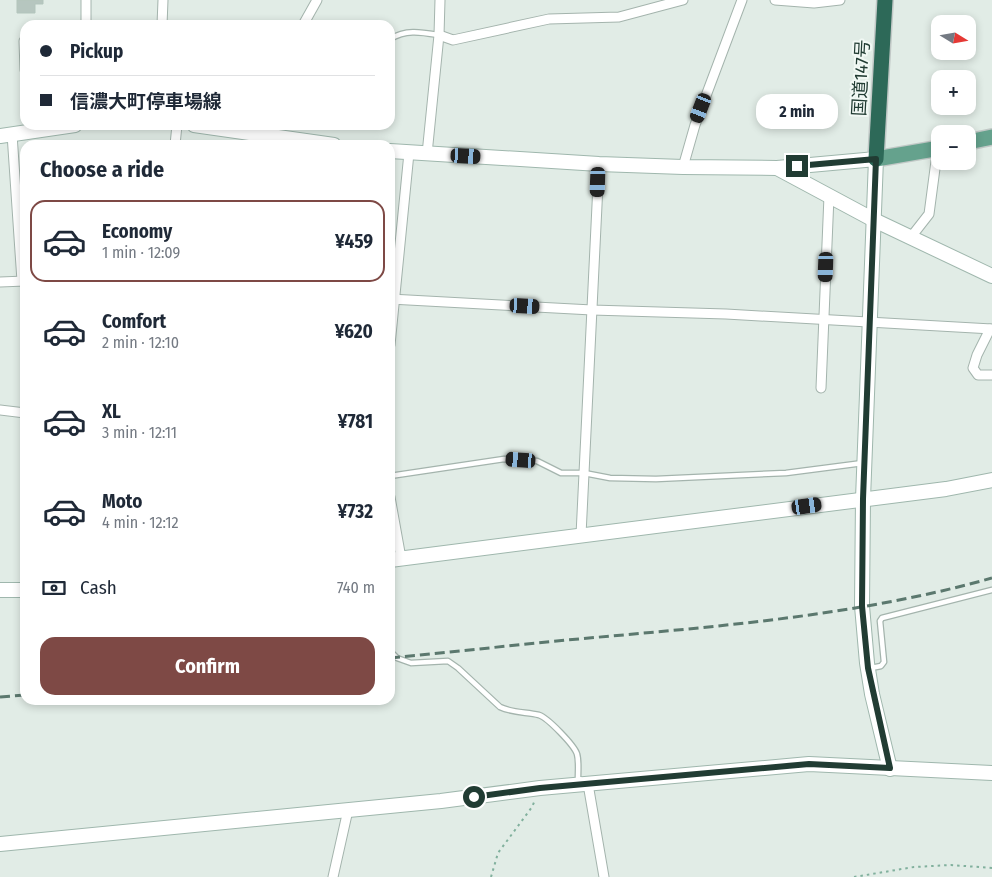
<!DOCTYPE html>
<meta charset="utf-8">
<style>
body{margin:0;font-family:"Fira Sans Condensed","Noto Sans JP",sans-serif;background:#f6f6f7;color:#1f2937;height:100vh;display:flex;flex-direction:column;font-size:19px;white-space:nowrap}
*{box-sizing:border-box;margin:0}
p{font-size:16px;color:#747a83}
.icon{flex:none;width:28px;height:28px;fill:none;stroke:currentColor;stroke-width:2;stroke-linecap:round;stroke-linejoin:round}
.map{position:relative;flex:1;overflow:hidden}
.drawer{position:absolute;left:20px;top:140px;width:375px;height:565px;display:flex;flex-direction:column;background:#fff;border-radius:15px;box-shadow:0 2px 8px #0003}
.drawer>*{flex:none}
.guide{position:absolute;left:20px;top:20px;width:375px;height:110px;border-radius:15px;box-shadow:0 2px 8px #0003;display:grid;align-content:center;height:110px;padding:0 20px;background:#fff}
.needle{width:32px;rotate:101deg}
.fabs{position:absolute;left:931px;top:15px;display:grid;gap:10px}
.fabs a{display:grid;place-items:center;width:45px;height:45px;border-radius:10px;background:#fff;box-shadow:0 2px 8px #0003;font-size:25px}
.end{position:absolute;width:22px;height:22px;margin:-11px;border:6px solid #213c33;background:#fff;box-shadow:0 0 0 2px #fff}
.from{border-radius:50%}
.bubble{position:absolute;height:35px;border-radius:15px;background:#fff;box-shadow:0 2px 8px #0003;font-size:16px;font-weight:700;line-height:35px;text-align:center}
.car{position:absolute;width:15px;height:30px;margin:-15px -8px;border-radius:6px;box-shadow:0 0 4px 1px #0007;background:linear-gradient(#222 24%,#8ab4d8 0 40%,#222 0 76%,#8ab4d8 0 86%,#222 0)}
.guide b{display:flex;align-items:center;gap:18px;height:48px;font-size:19px}
.guide b+b{border-top:1px solid #e0e1e3}
.guide i{width:12px;height:12px;background:#1f2937}
ul{padding:0;list-style:none}
li{display:flex;align-items:center;gap:15px;height:82px;margin:0 10px 8px;padding:0 10px;border:2px solid transparent;border-radius:15px}
li div{flex:1}
li b{display:block;font-size:19px}
li em{font-style:normal;font-weight:700}
li.on{border-color:#7e4945}
li>.icon{width:45px;height:45px;stroke-width:1.5}
h2{padding:0 20px;font-size:22px;line-height:60px}
.pay{display:flex;align-items:center;gap:12px;height:55px;padding:0 20px;font-size:19px}
.pay p{margin-inline-start:auto}
.button{display:flex;gap:10px;margin-top:auto;padding:10px 20px}
.button a{flex:1;height:58px;border-radius:15px;background:#7e4945;color:#fff;font-size:20px;font-weight:700;line-height:58px;text-align:center}
.map>svg:first-child{display:block}
.building{fill:#b6c6bf;stroke:#b3c5bc}
.lines{fill:none;stroke-linecap:round;stroke-linejoin:round}
.lane-casing{stroke:#a4b4ad;stroke-width:7}
.street-casing{stroke:#a4b4ad;stroke-width:11}
.secondary-casing{stroke:#9fb7ad;stroke-width:16}
.primary-casing{stroke:#c1c8c6;stroke-width:18}
.highway-casing{stroke:#c1c8c6;stroke-width:18}
.path{stroke:#81b09d;stroke-width:2;stroke-dasharray:2.5 4;stroke-linecap:butt}
.lane{stroke:#fff;stroke-width:4.5}
.street{stroke:#fff;stroke-width:9}
.secondary{stroke:#fff;stroke-width:14}
.primary{stroke:#65a28d;stroke-width:15}
.highway{stroke:#2d6958;stroke-width:15}
.rail{stroke:#5b786e;stroke-width:3;stroke-dasharray:10 5;stroke-linecap:butt}
.route{stroke:#213c33;stroke-width:6}
.labels{text-anchor:middle;dominant-baseline:central;stroke-width:4;stroke-linejoin:round;paint-order:stroke}
.street-label{font-size:18px;fill:#213c33;stroke:#f1f8f4}
</style>
<div class="map">
<svg width="992" height="877" viewBox="0 0 992 877">
<rect width="100%" height="100%" fill="#e1ece6"/>
<path class="building" d="M17,0H43V4H35V13H17Z"/>
<g class="lines">
<g class="lane-casing">
<g id="lane">
<path d="M390,39C406,29 421,32 439,35"/>
<path d="M390,476L504,459L537,461L561,473H584L610,478L656,479L786,473L863,463"/>
<path d="M390,651L397,658L411,663L448,661L458,668L500,707C513,713 526,712 539,715C548,718 574,745 577,754C579,761 578,771 578,778L583,781"/>
<path d="M871,668L881,666L884,662L880,621L882,618L992,590"/>
</g>
</g>
<g class="street-casing">
<g id="street">
<path d="M775,0L814,3L840,0"/>
<path d="M86,25V0"/>
<path d="M162,25L163,0"/>
<path d="M303,25L317,0"/>
<path d="M439,35L453,40L549,19L619,17L683,0"/>
<path d="M24,41L25,70"/>
<path d="M12,134L22,281"/>
<path d="M175,145L177,125"/>
<path d="M427,154L439,35L440,0"/>
<path d="M683,167L695,125L742,0"/>
<path d="M911,237L929,214L936,161"/>
<path d="M0,282L25,281"/>
<path d="M390,299L592,310L726,314L992,329"/>
<path d="M990,329L977,355L973,368L978,375H992"/>
<path d="M390,345L409,153"/>
<path d="M821,388L829,196"/>
<path d="M0,410L25,413"/>
<path d="M390,497L401,558"/>
<path d="M581,535L599,164"/>
<path d="M588,784L604,877"/>
<path d="M333,877L348,810"/>
</g>
</g>
<g class="secondary-casing">
<g id="secondary">
<path d="M194,125L334,145"/>
<path d="M0,136L75,125"/>
<path d="M390,151L599,164L683,167L777,168L876,159L863,499L862,606L867,663L872,694L890,769"/>
<path d="M777,168L874,220L992,276"/>
<path d="M390,560L946,489L992,480"/>
<path d="M0,590H25"/>
<path d="M0,844L441,801L540,788L809,764L992,773"/>
</g>
</g>
<g class="primary-casing">
<g id="primary">
<path d="M968,142L992,137"/>
<path d="M876,159L940,148"/>
</g>
</g>
<g class="highway-casing">
<path id="highway" d="M876,159L885,0"/>
</g>
<g class="path">
<path d="M491,877L498,853L532,807L535,800"/>
<path d="M854,877L914,867L951,865L992,868"/>
</g>
<use href="#lane" class="lane"/>
<use href="#street" class="street"/>
<use href="#secondary" class="secondary"/>
<use href="#primary" class="primary"/>
<use href="#highway" class="highway"/>
<g class="rail">
<path d="M390,658C449,652 508,646 567,640C709,627 854,617 992,578"/>
<path d="M0,697L25,695"/>
</g>
</g>
<g class="lines">
<path class="route" d="M474,797L540,788L809,764L890,768L868,668L862,606L863,499L876,159L797,166"/>
</g>
<g class="labels">
<g class="street-label">
<text transform="translate(861 78) rotate(-87)">国道147号</text>
</g>
</g>
</svg>
<div class="fabs">
<a><svg class="needle" viewBox="-14 -14 28 28"><path d="M0-13l5 13h-10z" fill="#e53935"/><path d="M0 13l5-13h-10z" fill="#747a83"/></svg></a>
<a>+</a>
<a>−</a>
</div>
<i class="end from" style="left:474px;top:797px"></i>
<i class="end" style="left:797px;top:166px"></i>
<div class="bubble" style="left:756px;top:94px;width:82px">2 min</div>
<i class="car" style="left:701px;top:108px;rotate:201deg"></i>
<i class="car" style="left:466px;top:156px;rotate:93deg"></i>
<i class="car" style="left:598px;top:182px;rotate:182deg"></i>
<i class="car" style="left:826px;top:267px;rotate:182deg"></i>
<i class="car" style="left:525px;top:306px;rotate:93deg"></i>
<i class="car" style="left:521px;top:460px;rotate:274deg"></i>
<i class="car" style="left:807px;top:506px;rotate:82deg"></i>
<div class="guide">
<b><i class="from"></i>Pickup</b>
<b><i></i>信濃大町停車場線</b>
</div>
<section class="drawer">
<h2>Choose a ride</h2>
<ul>
<li class="on"><svg class="icon" aria-label="car" viewBox="0 0 24 24"><path d="M5 17H2v-5l4-1 3-4h7l3 4 3 1v5h-3M9 17h6M6 11h13"/><circle cx="7" cy="17" r="2"/><circle cx="17" cy="17" r="2"/></svg><div><b>Economy</b><p>1 min · 12:09</p></div><em>¥459</em></li>
<li><svg class="icon" aria-label="car" viewBox="0 0 24 24"><path d="M5 17H2v-5l4-1 3-4h7l3 4 3 1v5h-3M9 17h6M6 11h13"/><circle cx="7" cy="17" r="2"/><circle cx="17" cy="17" r="2"/></svg><div><b>Comfort</b><p>2 min · 12:10</p></div><em>¥620</em></li>
<li><svg class="icon" aria-label="car" viewBox="0 0 24 24"><path d="M5 17H2v-5l4-1 3-4h7l3 4 3 1v5h-3M9 17h6M6 11h13"/><circle cx="7" cy="17" r="2"/><circle cx="17" cy="17" r="2"/></svg><div><b>XL</b><p>3 min · 12:11</p></div><em>¥781</em></li>
<li><svg class="icon" aria-label="car" viewBox="0 0 24 24"><path d="M5 17H2v-5l4-1 3-4h7l3 4 3 1v5h-3M9 17h6M6 11h13"/><circle cx="7" cy="17" r="2"/><circle cx="17" cy="17" r="2"/></svg><div><b>Moto</b><p>4 min · 12:12</p></div><em>¥732</em></li>
</ul>
<div class="pay"><svg class="icon" aria-label="cash" viewBox="0 0 24 24"><path d="M3 7h18v10H3z"/><circle cx="12" cy="12" r="2"/></svg>Cash<p>740 m</p></div>
<div class="button"><a>Confirm</a></div>
</section>
</div>
